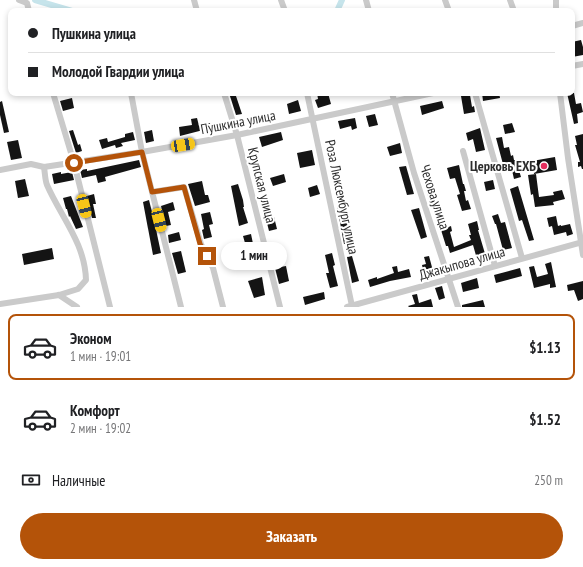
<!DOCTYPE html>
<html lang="ru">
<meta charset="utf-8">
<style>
body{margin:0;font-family:"PT Sans Narrow",sans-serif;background:#f2f2f2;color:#202124;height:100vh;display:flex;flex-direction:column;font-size:15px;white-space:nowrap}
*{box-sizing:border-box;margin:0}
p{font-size:13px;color:#757577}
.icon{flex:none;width:22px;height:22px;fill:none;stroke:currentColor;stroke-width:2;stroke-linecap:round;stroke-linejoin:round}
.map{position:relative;height:307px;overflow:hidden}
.sheet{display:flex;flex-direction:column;background:#fff;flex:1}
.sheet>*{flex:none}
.banner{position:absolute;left:8px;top:8px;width:567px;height:88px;border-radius:8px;box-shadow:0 2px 6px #0003;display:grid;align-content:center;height:88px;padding:0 20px;background:#fff}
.end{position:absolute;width:18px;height:18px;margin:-9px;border:5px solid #b45309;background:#fff;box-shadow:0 0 0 2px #fff}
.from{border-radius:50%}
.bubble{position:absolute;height:28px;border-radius:14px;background:#fff;box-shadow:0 2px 6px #0003;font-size:13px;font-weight:700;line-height:28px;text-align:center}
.car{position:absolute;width:12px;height:24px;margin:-12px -6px;border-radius:5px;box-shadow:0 0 3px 1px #0007;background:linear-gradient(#f5c518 24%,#345 0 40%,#f5c518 0 76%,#345 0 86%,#f5c518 0)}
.banner b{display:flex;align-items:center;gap:14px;height:38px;font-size:15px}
.banner b+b{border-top:1px solid #e0e0e0}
.banner i{width:10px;height:10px;background:#202124}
ul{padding:7px 0 0;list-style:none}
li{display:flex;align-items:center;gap:12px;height:66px;margin:0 8px 6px;padding:0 12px;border:2px solid transparent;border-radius:8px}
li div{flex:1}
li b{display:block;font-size:15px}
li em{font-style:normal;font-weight:700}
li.selected{border-color:#b45309}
li>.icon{width:36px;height:36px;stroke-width:1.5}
.pay{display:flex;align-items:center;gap:10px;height:44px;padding:0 20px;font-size:15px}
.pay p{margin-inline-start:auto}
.primary-button{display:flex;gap:8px;margin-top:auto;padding:8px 20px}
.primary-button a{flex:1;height:46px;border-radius:24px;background:#b45309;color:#fff;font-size:16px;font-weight:700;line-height:46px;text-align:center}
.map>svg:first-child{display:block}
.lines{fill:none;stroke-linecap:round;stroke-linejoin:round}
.canal{stroke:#c6e4eb;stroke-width:6}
.building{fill:#141414}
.street{stroke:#cacaca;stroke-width:6}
.route{stroke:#b45309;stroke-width:5}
.poi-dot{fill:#e52e5e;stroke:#fff;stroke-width:1.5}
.labels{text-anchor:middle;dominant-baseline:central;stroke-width:4;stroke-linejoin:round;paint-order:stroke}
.street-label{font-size:14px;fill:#2d2d2d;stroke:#fff}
.poi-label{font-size:14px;font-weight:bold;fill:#2d2d2d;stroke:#fff;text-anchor:end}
</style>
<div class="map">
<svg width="583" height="307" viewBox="0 0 583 307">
<rect width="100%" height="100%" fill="#fff"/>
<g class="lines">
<g class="canal">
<path d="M35,0L72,11"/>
<path d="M337,11L342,0"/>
</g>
</g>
<g class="building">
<path d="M581,40L583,47V55L572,57V42Z"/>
<path d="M229,93H235L242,114L236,115Z"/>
<path d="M317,93H328L331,104L318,108L315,100L318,99Z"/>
<path d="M482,93H499L500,98L483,101Z"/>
<path d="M567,93H574L576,104L581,103L583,112L577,114L578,123L574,124Z"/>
<path d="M470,95L472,107L474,106L475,112L464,114L461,96Z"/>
<path d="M72,98L74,108L63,111L60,101Z"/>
<path d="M298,100L301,111L289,114L287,104Z"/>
<path d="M2,101L9,132L4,133L0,115V102Z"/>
<path d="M442,101L444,108L422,115L420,106Z"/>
<path d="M375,114L378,125L369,127L366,116Z"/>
<path d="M197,118L199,126L210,123L211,128L180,136L179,127L192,125L191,119Z"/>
<path d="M355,118L357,128L352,130L351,126L340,129L338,121Z"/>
<path d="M512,123L515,132L505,134L503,125Z"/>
<path d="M480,128L485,150L476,152L473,139L468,141L466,133Z"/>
<path d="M73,130L78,145L80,144L82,151L76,153L69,131Z"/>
<path d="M152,130L154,141L146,143L144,132Z"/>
<path d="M133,132L135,140L121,143L123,146L116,148L115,145L102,149L99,140L107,138L108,142L125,137V134Z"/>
<path d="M281,132L283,140L262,147L259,137Z"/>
<path d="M583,134V169H582L581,166L578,167V162H580L575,145H577L575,136Z"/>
<path d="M502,137L504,148L509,147L511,156L513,155L514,160H516L521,177L514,179L511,166L504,168L496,138Z"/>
<path d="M18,140L22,158L11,160L7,142Z"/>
<path d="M400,143L402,153L390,156L387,147Z"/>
<path d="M312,150L315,165L300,168L297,153Z"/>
<path d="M555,157L557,170L534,174L532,161Z"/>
<path d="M139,160L141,167L105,177L106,181L98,183L96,175L82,178L80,170L87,169V171Z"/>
<path d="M487,162L489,171L480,173L478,165Z"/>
<path d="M459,165L463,184H464L466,191H464L466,201L468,200L471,209L462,211L457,195L460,194L455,178L450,179L447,168Z"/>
<path d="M406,166L414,194L407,195L399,167Z"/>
<path d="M61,172V174L72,172L74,180L54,184L52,174Z"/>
<path d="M284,174L286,182L273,186L270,178Z"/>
<path d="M536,174L539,197L554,195L553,192L562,190L565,199L553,202L554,205L535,207L533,194L531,195L528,175Z"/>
<path d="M25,179L29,196L18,198L15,181Z"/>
<path d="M432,179L435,193H433L435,202L430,203L424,181Z"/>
<path d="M493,180L495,189L486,191L484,182Z"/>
<path d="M202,181L205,195H208L210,202L195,206L188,184Z"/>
<path d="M238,184L243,200L244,207H243L248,223L239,226L231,186Z"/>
<path d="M317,185L320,194L310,197L308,188Z"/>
<path d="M518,186L534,240L529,241L522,220L519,221L510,189Z"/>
<path d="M94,194L96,204H93L96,218H92L87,196Z"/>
<path d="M71,196L83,227L76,229L70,216L69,217L67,209H66L63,198Z"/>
<path d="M149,200L154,220L161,253L153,255L143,202Z"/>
<path d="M173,202L175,210L168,212L171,225L166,226L161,206Z"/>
<path d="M344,204L352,243L344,244L337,206Z"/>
<path d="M419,208L427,237L421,239L411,210Z"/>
<path d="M210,212L213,224L209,225L212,237L204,239L202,230L204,229L201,214Z"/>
<path d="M498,214L501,223L505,222L512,248L503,250L496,224H495L492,216Z"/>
<path d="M556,216L558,226L561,225V226L570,224L573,234L567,236L566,232L554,235L552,226L549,227L547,218Z"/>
<path d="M274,217L277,229L269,231L266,219Z"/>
<path d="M477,221L479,230H478L486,257L477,259L473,245L450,253L448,246H446L441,230L451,226L452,231L450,232L454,247L471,240L469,235H471L468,224Z"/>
<path d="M179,232L181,240L169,243L168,235Z"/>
<path d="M251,234L258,268L251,270L244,250H247L243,236Z"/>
<path d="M52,248L54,259L24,265L22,254Z"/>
<path d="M181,251L186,272L178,274L172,253Z"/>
<path d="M332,253L335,265L333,266L338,286L330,288L326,273H329L325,255Z"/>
<path d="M352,256L359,281L352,283L347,257Z"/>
<path d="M429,256L433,271L424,274L422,265L426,264L424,257Z"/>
<path d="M551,262L556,287L550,288V284L534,288L529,267L534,266L537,277L548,274L545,264Z"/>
<path d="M286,266L289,281L279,284L275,268Z"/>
<path d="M397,266L398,272L409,269L411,277L390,281L370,287L368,280L377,277V279L394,273L392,267Z"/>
<path d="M520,268L522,276L496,283L494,275Z"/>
<path d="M262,277L265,295L254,298L248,281Z"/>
<path d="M477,278L479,288L463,292L461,283Z"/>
<path d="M583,281V299L578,301L574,290L568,291L567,285Z"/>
<path d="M442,286L445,298L439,300L435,288Z"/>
<path d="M324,292L325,299L305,305L303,297Z"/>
<path d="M417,294L419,303L431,299L433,307H409L408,306L415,304L412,295Z"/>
<path d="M483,300L485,307H462V305Z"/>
</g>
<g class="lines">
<g class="street">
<path d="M19,0L27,3L29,11"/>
<path d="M194,0L197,11"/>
<path d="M281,0L285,11"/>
<path d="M366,0L369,11"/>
<path d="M445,0L449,11"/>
<path d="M510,0L514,11"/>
<path d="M556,0V11"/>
<path d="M572,26L583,23"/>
<path d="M572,66L583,64"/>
<path d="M53,93L74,163L110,307"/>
<path d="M131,93L142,152L181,307"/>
<path d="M224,93L237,135L280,307"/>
<path d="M307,93L352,306"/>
<path d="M392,93L414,173L458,307"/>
<path d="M475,93L522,258"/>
<path d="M560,93L568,158L583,255"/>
<path d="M463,151L495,266"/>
<path d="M0,170L31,164L44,167L142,152L237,135L433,93"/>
<path d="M152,192L184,187L201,244L213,268L223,307"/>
<path d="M59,295L77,307"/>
<path d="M0,304L59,295L78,289L86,280C85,243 61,217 47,185C45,180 45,173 44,167"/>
<path d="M347,307L583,242"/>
</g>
</g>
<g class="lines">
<path class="route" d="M74,163L142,152L152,192L184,187L200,244L207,256"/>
</g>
<circle class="poi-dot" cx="544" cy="166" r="4"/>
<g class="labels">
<g class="street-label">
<text transform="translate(238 122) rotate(-11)">Пушкина улица</text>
<text transform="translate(262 185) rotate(76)">Крупская улица</text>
<text transform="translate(342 197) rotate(78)">Роза Люксембург улица</text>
<text transform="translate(435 197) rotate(72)">Чехова улица</text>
<text transform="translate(462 263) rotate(-16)">Джакыпова улица</text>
</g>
<g class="poi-label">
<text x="536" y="166">Церковь ЕХБ</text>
</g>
</g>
</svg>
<i class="end from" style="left:74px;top:163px"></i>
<i class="end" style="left:207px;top:256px"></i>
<div class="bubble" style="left:221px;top:242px;width:66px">1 мин</div>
<i class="car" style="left:183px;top:145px;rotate:80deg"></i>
<i class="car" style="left:84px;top:206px;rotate:166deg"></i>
<i class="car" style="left:159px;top:220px;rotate:166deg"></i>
<div class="banner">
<b><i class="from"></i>Пушкина улица</b>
<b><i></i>Молодой Гвардии улица</b>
</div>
</div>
<section class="sheet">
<ul>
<li class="selected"><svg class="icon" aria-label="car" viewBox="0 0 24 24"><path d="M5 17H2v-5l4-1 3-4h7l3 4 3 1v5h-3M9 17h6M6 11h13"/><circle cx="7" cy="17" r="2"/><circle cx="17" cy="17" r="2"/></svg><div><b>Эконом</b><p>1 мин · 19:01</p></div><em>$1.13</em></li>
<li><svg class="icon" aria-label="car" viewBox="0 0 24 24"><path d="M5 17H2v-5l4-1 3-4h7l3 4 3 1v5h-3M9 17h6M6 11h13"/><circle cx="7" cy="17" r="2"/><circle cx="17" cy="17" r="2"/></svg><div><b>Комфорт</b><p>2 мин · 19:02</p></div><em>$1.52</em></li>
</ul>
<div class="pay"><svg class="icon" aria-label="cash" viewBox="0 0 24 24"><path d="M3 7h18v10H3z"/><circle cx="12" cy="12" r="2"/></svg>Наличные<p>250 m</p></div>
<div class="primary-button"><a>Заказать</a></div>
</section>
